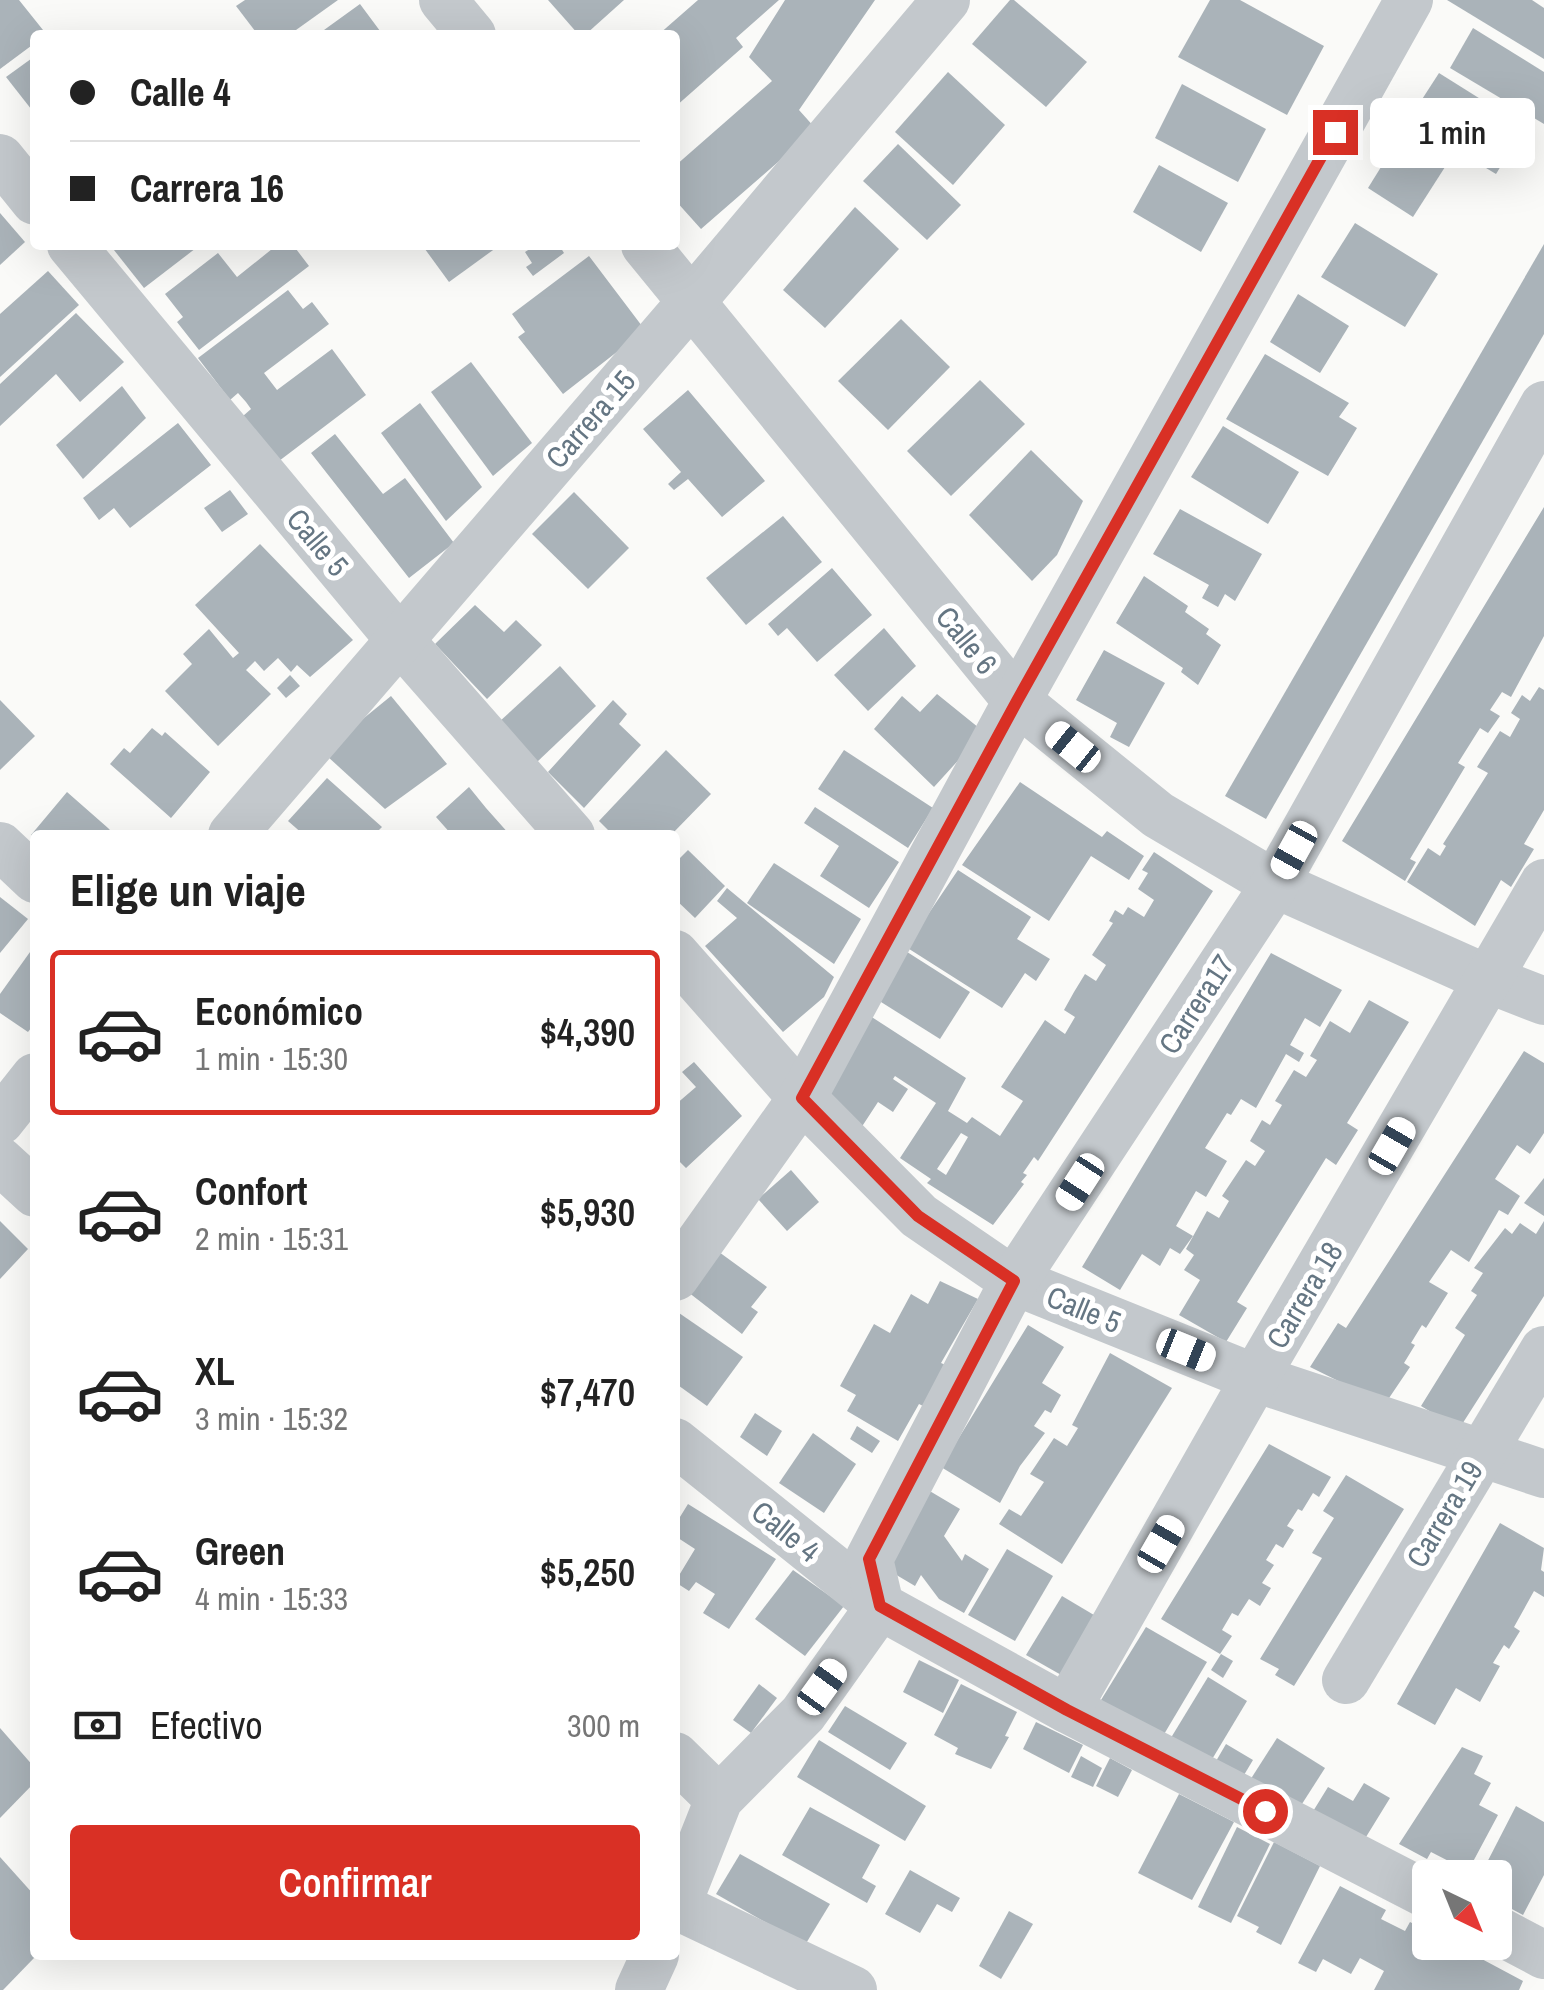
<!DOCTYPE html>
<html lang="es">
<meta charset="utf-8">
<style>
body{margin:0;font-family:"Archivo Narrow",sans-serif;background:#f2f2f2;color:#222;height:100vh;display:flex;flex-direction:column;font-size:38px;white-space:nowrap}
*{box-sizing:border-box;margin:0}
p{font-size:32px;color:#767676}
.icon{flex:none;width:55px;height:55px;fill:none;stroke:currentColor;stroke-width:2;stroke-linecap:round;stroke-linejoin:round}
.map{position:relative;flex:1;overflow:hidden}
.sheet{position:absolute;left:30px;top:830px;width:650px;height:1130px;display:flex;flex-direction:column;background:#fff;border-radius:10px;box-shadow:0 10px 40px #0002}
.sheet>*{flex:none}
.top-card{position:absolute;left:30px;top:30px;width:650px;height:220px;border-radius:10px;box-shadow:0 10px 40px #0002;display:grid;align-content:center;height:220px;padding:0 40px;background:#fff}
.needle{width:65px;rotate:137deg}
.fabs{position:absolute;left:1412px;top:1860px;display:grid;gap:20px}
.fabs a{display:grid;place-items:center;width:100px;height:100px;border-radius:10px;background:#fff;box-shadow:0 10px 40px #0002;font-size:50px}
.end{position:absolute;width:45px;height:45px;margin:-22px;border:12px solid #d93025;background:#fff;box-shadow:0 0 0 5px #fff}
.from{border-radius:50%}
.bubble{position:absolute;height:70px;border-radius:10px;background:#fff;box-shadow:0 10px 40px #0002;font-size:32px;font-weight:600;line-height:70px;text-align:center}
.car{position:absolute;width:30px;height:60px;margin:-30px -15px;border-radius:12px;box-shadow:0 0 8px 2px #0007;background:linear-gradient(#fff 24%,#345 0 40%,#fff 0 76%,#345 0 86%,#fff 0)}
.top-card b{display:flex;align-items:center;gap:35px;height:95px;font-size:38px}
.top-card b+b{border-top:2px solid #e0e0e0}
.top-card i{width:25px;height:25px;background:#222}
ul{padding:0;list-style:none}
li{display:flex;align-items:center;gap:30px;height:165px;margin:0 20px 15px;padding:0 20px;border:5px solid transparent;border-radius:10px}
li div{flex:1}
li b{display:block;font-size:38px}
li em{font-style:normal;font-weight:600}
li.current{border-color:#d93025}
li>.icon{width:90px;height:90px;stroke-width:1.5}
h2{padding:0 40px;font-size:45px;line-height:120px}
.pay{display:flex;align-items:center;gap:25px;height:110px;padding:0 40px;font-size:38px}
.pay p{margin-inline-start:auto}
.button{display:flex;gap:20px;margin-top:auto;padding:20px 40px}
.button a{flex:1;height:115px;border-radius:10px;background:#d93025;color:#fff;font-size:40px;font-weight:600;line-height:115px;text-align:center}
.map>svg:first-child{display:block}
.building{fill:#aab3b9;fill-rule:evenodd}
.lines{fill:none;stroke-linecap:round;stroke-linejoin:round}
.minor{stroke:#c3c8cc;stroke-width:48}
.route{stroke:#d93025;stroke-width:12}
.labels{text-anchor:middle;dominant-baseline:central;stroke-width:10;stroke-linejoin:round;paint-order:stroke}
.street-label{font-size:30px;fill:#657683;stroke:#fff}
</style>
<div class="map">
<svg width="1544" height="1990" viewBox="0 0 1544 1990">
<rect width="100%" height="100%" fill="#fafaf8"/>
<g class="building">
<path d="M0,0H19L47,35H35V43L0,69Z"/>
<path d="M245,0H338L289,35H258L236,6Z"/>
<path d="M548,0H624L585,35H579Z"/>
<path d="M698,0H779L736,38L743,47L675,107V35H658Z"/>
<path d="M785,0H875L799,110L816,129L701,229L675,200V166L772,81L749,57Z"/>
<path d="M1010,0H1014L1087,62L1046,107L972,44Z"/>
<path d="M1210,0H1240L1324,46L1287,115L1178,57Z"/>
<path d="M1447,0H1532L1544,8V59Z"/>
<path d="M360,4L383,35H317L324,30Z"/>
<path d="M1473,28L1544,72V124L1450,68Z"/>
<path d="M35,56V114L6,77Z"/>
<path d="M948,72L1005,125L953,185L895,132Z"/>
<path d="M1439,73L1525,127L1496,174L1408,121Z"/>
<path d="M1182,84L1266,129L1238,182L1155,138Z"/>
<path d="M1399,138L1445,167L1413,217L1368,188Z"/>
<path d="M898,144L961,205L927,240L863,181Z"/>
<path d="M1159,165L1228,203L1201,252L1133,212Z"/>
<path d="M855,207L899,249L825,328L783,290Z"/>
<path d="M0,213L25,242L0,265Z"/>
<path d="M1355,223L1438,274L1405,327L1321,277Z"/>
<path d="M1544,244V334L1266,819L1225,796Z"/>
<path d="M110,245H200L144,288Z"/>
<path d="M277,245H293L309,266L199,350L177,322L183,317L165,294L218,253L237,277Z"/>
<path d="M422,245H500L449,282Z"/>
<path d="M536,245H559L564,253L533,276L526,267L532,263L525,252Z"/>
<path d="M589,256L645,330L563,394L518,337L525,332L512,314Z"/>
<path d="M48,271L79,305L0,377V314Z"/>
<path d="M288,290L303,309L312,302L329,324L264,373L277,390L332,349L366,395L279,461L243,416L251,409L246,402L238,393L230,400L198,358Z"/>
<path d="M1298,294L1349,326L1320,373L1270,342Z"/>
<path d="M76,313L124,362L80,402L56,374L0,426V384Z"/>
<path d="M901,319L950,367L888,430L838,381Z"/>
<path d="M1265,354L1349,403L1339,417L1357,428L1328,476L1226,419Z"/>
<path d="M471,362L532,443L493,476L431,392Z"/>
<path d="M980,380L1025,424L951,496L907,451Z"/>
<path d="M122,386L146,418L83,479L56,445Z"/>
<path d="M688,390L765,481L722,517L688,479L674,490L668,484L681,472L643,429Z"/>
<path d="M420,403L482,487L446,521L381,433Z"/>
<path d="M178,423L211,465L130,528L114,508L99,520L83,498Z"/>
<path d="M1223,426L1299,472L1268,524L1191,477Z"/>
<path d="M335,434L383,494L405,478L454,543L409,578L311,453Z"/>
<path d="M1031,450L1083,501L1057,555L1032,581L969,515Z"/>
<path d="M230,490L248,514L222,532L204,508Z"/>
<path d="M574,492L629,548L588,589L532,534Z"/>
<path d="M1544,507V636L1511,697L1502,692L1490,710L1500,716L1488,733L1480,728L1458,763L1465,767L1410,859L1416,862L1405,881L1342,841Z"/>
<path d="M1180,509L1262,554L1235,601L1225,594L1218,607L1202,598L1209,585L1153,554Z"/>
<path d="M783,516L822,562L746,625L706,578Z"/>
<path d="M260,544L353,640L310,677L297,665L291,672L278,658L264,671L255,661L246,670L271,694L218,746L165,691L192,664L183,654L209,629L233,658L239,653L195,605Z"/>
<path d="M832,568L872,615L817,662L787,628L778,636L768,624Z"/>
<path d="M1144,576L1188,606L1185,612L1209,629L1206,634L1221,645L1198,685L1181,672L1183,668L1116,623Z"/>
<path d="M475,605L504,632L516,620L542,645L487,699L435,644Z"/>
<path d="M884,628L916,666L868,711L834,675Z"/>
<path d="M1104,650L1165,683L1129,747L1110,737L1117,723L1076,700Z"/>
<path d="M560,666L596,706L537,762L499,722Z"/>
<path d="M290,675L300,686L286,698L277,688Z"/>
<path d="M1539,687L1544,690V810L1524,844L1534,849L1511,887L1501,880L1475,926L1407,882L1428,848L1440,856L1446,846L1443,844L1488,773L1477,767L1500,731L1510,737L1520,719L1511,713L1522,695L1530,701Z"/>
<path d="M937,694L984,732L934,787L874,729L902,696L920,712Z"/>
<path d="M391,696L447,764L385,809L327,756L353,727Z"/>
<path d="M0,700L35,736L0,770Z"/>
<path d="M613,700L627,714L619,724L641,745L584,808L548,772Z"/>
<path d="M152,728L162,736L165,732L210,772L171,818L110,764L124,748L130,753Z"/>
<path d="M666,750L711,794L671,835H613L599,821Z"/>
<path d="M844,750L933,808L908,848L818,789Z"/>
<path d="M327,778L382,827L374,835H304L288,821Z"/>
<path d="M1020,782L1102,837L1107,831L1144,856L1129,880L1091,856L1049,921L962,865Z"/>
<path d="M469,787L486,808L510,835H452L436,817Z"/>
<path d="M67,792L108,828L115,835H35V839L31,835Z"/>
<path d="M815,807L899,862L869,908L820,876L839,846L804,823Z"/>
<path d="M688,850L725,886L695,918L675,899V863Z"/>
<path d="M1154,852L1213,891L1038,1161L1034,1157L1023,1173L1027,1175L1021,1182L1024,1184L993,1225L927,1183L931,1179L900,1158L936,1103L895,1076L893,1079L908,1089L893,1112L878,1102L861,1128L820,1101L864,1012L966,1078L948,1111L967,1123L972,1117L1000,1136L1023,1101L1001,1087L1045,1020L1065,1034L1075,1017L1064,1010L1074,992L1085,974L1096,981L1106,965L1092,955L1113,923L1109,921L1115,910L1123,915L1128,907L1144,917L1154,900L1138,889L1148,873L1142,870ZM961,1133L968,1137L946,1175L937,1169Z"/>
<path d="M774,863L861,919L834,964L747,903Z"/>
<path d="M958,870L1031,917L1017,939L1050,959L1036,981L1025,973L1002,1008L906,947Z"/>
<path d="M727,888L834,977L824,997L783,1032L705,946L737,918L717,901Z"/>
<path d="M0,897L28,919L0,953Z"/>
<path d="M35,945V1023L28,1032L0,1013V994Z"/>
<path d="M904,950L970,992L940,1039L873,997Z"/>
<path d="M1271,953L1342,990L1320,1027L1305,1018L1290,1045L1304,1053L1299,1062L1286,1054L1256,1108L1241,1099L1231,1115L1227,1113L1205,1148L1227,1161L1206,1197L1196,1191L1176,1226L1193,1236L1180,1254L1170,1248L1160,1266L1142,1254L1120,1290L1082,1267Z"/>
<path d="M1369,1000L1409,1022L1347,1123L1358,1130L1336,1165L1326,1158L1237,1302L1247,1308L1226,1342L1179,1315L1200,1280L1184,1270L1194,1255L1186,1249L1207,1211L1219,1218L1229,1201L1222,1196L1246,1160L1255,1166L1265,1151L1250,1141L1262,1120L1270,1125L1282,1105L1275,1101L1294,1070L1306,1077L1317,1060L1310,1056L1330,1021L1350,1033Z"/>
<path d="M1524,1051L1544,1063V1133L1530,1154L1517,1145L1495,1179L1520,1196L1508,1215L1499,1210L1469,1262L1451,1250L1429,1282L1448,1293L1426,1328L1422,1325L1411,1343L1415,1345L1404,1363L1410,1367L1385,1404L1310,1367L1338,1323L1346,1328Z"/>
<path d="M694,1062L742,1116L686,1168L675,1157V1105L696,1087L682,1072Z"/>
<path d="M791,1170L819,1202L787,1231L758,1199Z"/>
<path d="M1544,1178V1216L1524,1203Z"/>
<path d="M0,1221L28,1249L0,1279Z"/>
<path d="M1544,1221V1296L1459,1429L1421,1406L1465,1335L1455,1328L1477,1295L1471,1291L1483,1273L1474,1268L1505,1228L1512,1234L1520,1223L1536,1234Z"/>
<path d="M719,1252L767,1287L751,1307L758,1312L742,1334L688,1292Z"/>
<path d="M940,1281L978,1299L941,1363L950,1367L927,1408L919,1404L898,1441L847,1411L856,1395L840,1386L874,1324L890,1333L911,1294L928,1304Z"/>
<path d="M679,1313L743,1357L707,1406L675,1383V1318Z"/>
<path d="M1028,1325L1064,1347L1042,1383L1061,1395L1051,1413L1045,1410L1034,1426L1045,1433L1020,1466L1000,1503L941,1467Z"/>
<path d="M1110,1353L1172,1388L1062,1564L999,1524L1009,1509L1021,1516L1044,1482L1030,1474L1054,1438L1067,1446L1078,1428L1072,1425Z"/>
<path d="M755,1413L782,1431L767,1456L740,1437Z"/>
<path d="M857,1426L880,1441L872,1453L850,1439Z"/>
<path d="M813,1433L856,1464L824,1513L779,1483Z"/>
<path d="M1269,1444L1331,1477L1319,1497L1313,1493L1302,1511L1298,1509L1287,1526L1294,1530L1283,1548L1276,1544L1266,1560L1274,1565L1262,1583L1271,1588L1260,1606L1249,1599L1238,1616L1232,1613L1222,1630L1232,1636L1220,1654L1161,1619Z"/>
<path d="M1346,1475L1404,1509L1294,1686L1275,1675L1279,1669L1260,1659L1322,1558L1312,1553L1334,1518L1323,1511Z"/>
<path d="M928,1490L960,1509L944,1536L962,1561L965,1554L989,1569L964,1613L939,1599L921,1575L915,1586L883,1567Z"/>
<path d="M688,1504L776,1559L729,1629L703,1613L715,1594L696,1582L689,1591L675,1582L695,1549L675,1536V1525Z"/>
<path d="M1500,1523L1544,1548L1541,1570L1544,1572V1597L1534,1591L1514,1627L1520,1631L1509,1649L1504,1645L1493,1663L1500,1666L1480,1702L1456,1688L1435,1725L1397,1704Z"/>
<path d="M1007,1549L1053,1576L1015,1641L968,1615Z"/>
<path d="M793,1570L844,1606L805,1656L755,1619Z"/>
<path d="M1062,1596L1099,1618L1063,1676L1026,1655Z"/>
<path d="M1146,1627L1207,1662L1160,1741L1101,1700Z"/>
<path d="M1221,1654L1233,1661L1223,1678L1211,1670Z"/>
<path d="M919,1660L959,1680L943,1713L903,1692Z"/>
<path d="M1208,1677L1247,1701L1208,1766L1169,1741Z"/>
<path d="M759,1684L777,1698L751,1733L733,1720Z"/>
<path d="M961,1684L1017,1712L1005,1736L1009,1737L991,1769L955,1754L958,1748L934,1735Z"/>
<path d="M845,1706L907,1743L890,1770L828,1732Z"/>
<path d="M1036,1722L1083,1745L1069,1773L1023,1749Z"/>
<path d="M0,1728L35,1768V1782L0,1818Z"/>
<path d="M1277,1738L1325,1768L1293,1818L1245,1788Z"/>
<path d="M819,1740L926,1806L905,1841L797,1777Z"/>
<path d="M1226,1744L1253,1760L1238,1785L1212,1768Z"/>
<path d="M1462,1747L1483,1756L1474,1774L1491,1783L1479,1805L1498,1815L1468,1871L1431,1852L1427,1859L1399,1844Z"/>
<path d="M1081,1756L1102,1768L1093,1787L1071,1777Z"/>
<path d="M1110,1758L1132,1770L1118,1797L1096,1786Z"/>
<path d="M1364,1783L1390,1798L1358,1850L1312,1813L1328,1787L1353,1801Z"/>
<path d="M1179,1794L1234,1822L1192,1900L1138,1873Z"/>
<path d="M1516,1806L1544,1822V1875L1523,1915L1495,1900V1878H1479Z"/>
<path d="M810,1807L880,1845L862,1878L876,1886L867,1903L782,1855Z"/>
<path d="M1237,1827L1270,1844L1231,1923L1198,1907Z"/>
<path d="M1274,1842L1320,1866L1281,1945L1256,1932L1259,1927L1237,1916Z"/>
<path d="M740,1854L830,1904L805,1945L716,1894Z"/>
<path d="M0,1857L35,1896V1957L3,1990H0Z"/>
<path d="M910,1870L960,1898L952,1912L937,1904L920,1933L885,1914Z"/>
<path d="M1340,1886L1386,1910L1381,1919L1405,1931L1410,1922L1430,1932V1942H1450L1523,1981L1519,1990H1374L1384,1971L1360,1958L1351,1974L1323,1959L1316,1972L1298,1963Z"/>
<path d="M1009,1911L1033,1924L1001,1979L979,1966Z"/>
</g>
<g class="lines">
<g class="minor">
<path d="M443,0L472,35"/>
<path d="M0,158L35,201"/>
<path d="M71,245L399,639L571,835"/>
<path d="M645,245L1017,701L1158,815L1275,884L1490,980L1544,1001"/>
<path d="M232,835L692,301L946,0"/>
<path d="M0,846L35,879"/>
<path d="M675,954L802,1098L919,1216L1014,1281L1255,1378L1544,1474"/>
<path d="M0,1121L35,1077"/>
<path d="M0,1161L35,1193"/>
<path d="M675,1277L802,1098L1017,701L1409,0"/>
<path d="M675,1442L880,1606L1067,1709L1430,1896"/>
<path d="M1346,1680L1544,1350"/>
<path d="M1067,1709L1255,1378L1544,883"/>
<path d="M675,1756L719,1799"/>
<path d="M677,1906L853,1990"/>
<path d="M675,1910L719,1799L803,1714L880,1606L869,1559L1014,1281L1275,884L1544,405"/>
<path d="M1495,1929L1544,1955"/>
<path d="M639,1990L655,1955"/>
</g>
</g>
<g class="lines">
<path class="route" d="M1265,1811L1067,1710L880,1606L869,1559L1014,1281L918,1216L802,1098L1017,701L1335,132"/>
</g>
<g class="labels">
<g class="street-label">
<text transform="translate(590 419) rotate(-49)">Carrera 15</text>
<text transform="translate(318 542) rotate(50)">Calle 5</text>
<text transform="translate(967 640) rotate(51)">Calle 6</text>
<text transform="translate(1196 1004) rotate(-57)">Carrera17</text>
<text transform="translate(1304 1295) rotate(-59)">Carrera 18</text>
<text transform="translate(1084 1309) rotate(22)">Calle 5</text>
<text transform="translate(1444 1514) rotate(-59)">Carrera 19</text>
<text transform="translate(786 1531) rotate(39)">Calle 4</text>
</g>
</g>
</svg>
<div class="fabs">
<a><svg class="needle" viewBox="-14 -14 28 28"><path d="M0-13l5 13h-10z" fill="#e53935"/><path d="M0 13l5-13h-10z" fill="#767676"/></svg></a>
</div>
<i class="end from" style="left:1265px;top:1811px"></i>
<i class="end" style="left:1335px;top:132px"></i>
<div class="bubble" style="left:1370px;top:98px;width:165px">1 min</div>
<i class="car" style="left:1073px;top:747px;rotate:309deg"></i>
<i class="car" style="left:1294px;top:850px;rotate:209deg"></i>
<i class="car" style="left:1392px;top:1146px;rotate:30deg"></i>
<i class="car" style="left:1080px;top:1182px;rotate:213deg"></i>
<i class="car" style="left:1186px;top:1350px;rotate:112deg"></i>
<i class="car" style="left:1161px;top:1544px;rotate:30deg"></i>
<i class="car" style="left:822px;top:1687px;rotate:36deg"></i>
<div class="top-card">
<b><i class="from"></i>Calle 4</b>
<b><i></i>Carrera 16</b>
</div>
<section class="sheet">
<h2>Elige un viaje</h2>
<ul>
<li class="current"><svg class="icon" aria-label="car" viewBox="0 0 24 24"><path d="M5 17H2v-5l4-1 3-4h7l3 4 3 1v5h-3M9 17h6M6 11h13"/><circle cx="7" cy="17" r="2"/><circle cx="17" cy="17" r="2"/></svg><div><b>Económico</b><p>1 min · 15:30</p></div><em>$4,390</em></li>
<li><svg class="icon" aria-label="car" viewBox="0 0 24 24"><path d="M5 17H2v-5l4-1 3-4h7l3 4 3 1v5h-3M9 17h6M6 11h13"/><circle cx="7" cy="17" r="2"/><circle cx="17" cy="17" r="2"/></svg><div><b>Confort</b><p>2 min · 15:31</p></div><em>$5,930</em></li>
<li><svg class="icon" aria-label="car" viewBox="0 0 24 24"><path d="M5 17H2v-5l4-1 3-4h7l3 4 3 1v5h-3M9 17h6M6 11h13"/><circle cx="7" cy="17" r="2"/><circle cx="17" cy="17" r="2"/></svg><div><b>XL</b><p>3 min · 15:32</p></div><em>$7,470</em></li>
<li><svg class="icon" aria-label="car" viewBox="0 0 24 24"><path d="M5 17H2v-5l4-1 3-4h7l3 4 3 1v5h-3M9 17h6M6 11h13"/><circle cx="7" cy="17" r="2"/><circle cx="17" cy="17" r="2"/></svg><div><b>Green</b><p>4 min · 15:33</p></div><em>$5,250</em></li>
</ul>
<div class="pay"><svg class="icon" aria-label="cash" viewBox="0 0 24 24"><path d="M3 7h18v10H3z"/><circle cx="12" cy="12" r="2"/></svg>Efectivo<p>300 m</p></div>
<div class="button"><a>Confirmar</a></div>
</section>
</div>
